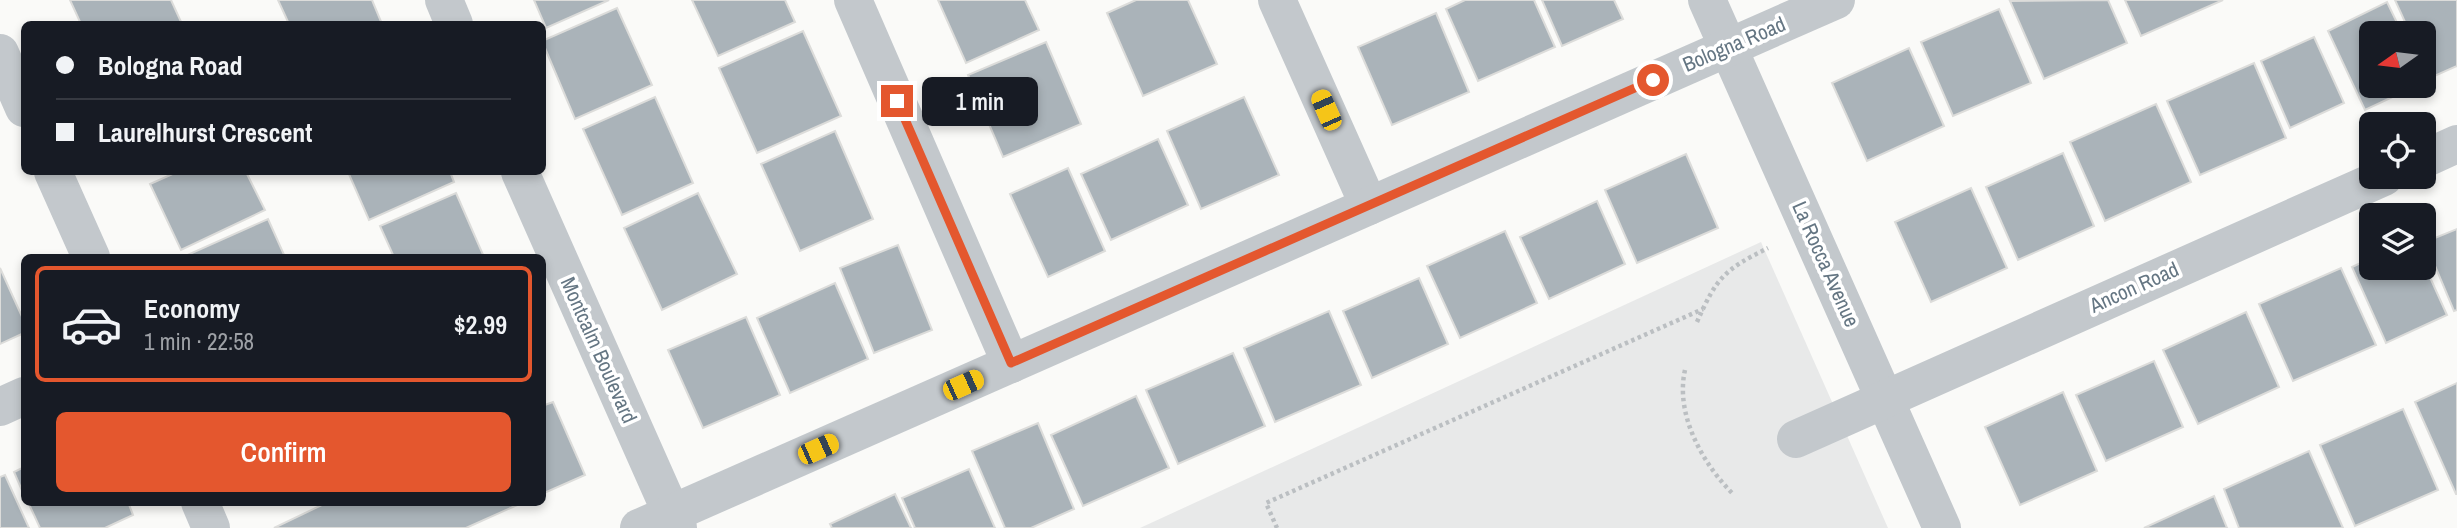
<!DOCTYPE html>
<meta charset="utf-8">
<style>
body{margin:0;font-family:"Archivo Narrow",sans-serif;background:#20242c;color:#f1f3f6;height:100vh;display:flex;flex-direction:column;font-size:26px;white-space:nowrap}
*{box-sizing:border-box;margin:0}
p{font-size:23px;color:#9ea1a6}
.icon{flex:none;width:38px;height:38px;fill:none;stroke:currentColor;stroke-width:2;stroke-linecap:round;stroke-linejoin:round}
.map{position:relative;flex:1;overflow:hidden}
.side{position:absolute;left:21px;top:254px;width:525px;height:252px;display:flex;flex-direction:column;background:#171b24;border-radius:10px;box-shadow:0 4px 10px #0003}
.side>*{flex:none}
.banner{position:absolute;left:21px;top:21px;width:525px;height:154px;border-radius:10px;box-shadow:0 4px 10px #0003;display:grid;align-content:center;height:154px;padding:0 35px;background:#171b24}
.needle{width:46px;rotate:256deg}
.buttons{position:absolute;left:2359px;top:21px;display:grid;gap:14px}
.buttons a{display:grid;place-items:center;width:77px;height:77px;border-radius:10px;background:#171b24;box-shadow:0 4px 10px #0003;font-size:35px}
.end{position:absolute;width:32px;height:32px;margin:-16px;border:9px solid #e4572e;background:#fff;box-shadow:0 0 0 4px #fff}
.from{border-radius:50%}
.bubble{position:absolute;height:49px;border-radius:10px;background:#171b24;box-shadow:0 4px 10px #0003;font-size:23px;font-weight:600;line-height:49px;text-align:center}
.car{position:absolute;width:21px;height:42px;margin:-21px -10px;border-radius:9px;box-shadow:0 0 5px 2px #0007;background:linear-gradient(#f5c518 24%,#345 0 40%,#f5c518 0 76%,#345 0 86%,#f5c518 0)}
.banner b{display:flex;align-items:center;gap:24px;height:66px;font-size:26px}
.banner b+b{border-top:2px solid #363941}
.banner i{width:18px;height:18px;background:#f1f3f6}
ul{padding:12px 0 0;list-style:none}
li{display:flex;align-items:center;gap:21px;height:116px;margin:0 14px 10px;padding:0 21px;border:4px solid transparent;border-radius:10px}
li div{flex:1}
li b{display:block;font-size:26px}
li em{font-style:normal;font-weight:600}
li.on{border-color:#e4572e}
li>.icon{width:63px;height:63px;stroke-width:1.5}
.cta{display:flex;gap:14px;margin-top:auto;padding:14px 35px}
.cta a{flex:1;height:80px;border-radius:10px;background:#e4572e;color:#fff;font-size:28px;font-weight:600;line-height:80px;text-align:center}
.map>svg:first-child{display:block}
.built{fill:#e8e9e9}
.building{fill:#aab3b9;stroke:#dcdcda;stroke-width:2}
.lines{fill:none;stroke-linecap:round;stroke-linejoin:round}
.path{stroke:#bbbfc2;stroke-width:4.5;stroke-dasharray:3.5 3.5;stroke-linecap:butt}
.minor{stroke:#c3c8cc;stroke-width:38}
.route{stroke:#e4572e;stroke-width:9}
.labels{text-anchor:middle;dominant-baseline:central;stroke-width:7;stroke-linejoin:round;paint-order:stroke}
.street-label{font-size:21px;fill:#657683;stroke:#fff}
</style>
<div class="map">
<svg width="2457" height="528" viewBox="0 0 2457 528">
<rect width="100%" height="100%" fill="#fafaf8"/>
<path class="built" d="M1761,242L1888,528H1140Z"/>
<g class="building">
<path d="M70,0H171L182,24H81Z"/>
<path d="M278,0H372L382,24H289Z"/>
<path d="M534,0H609L546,28Z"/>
<path d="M692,0H785L795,22L718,56Z"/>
<path d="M938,0H1025L1039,30L966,63Z"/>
<path d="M1136,0H1188L1217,64L1143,96L1107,13Z"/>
<path d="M1465,0H1534L1555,47L1478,81L1446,9Z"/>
<path d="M1542,0H1614L1623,19L1562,46Z"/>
<path d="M2108,0L2127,43L2044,79L2010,1Z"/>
<path d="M2125,0H2223L2141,36Z"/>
<path d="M2395,0H2457V66L2430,78L2424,65V33H2410Z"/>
<path d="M2387,2L2402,33H2371V86H2416L2365,110L2328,31Z"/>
<path d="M617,8L652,85L575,119L542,41Z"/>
<path d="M1999,9L2031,83L1953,116L1921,42Z"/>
<path d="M1436,13L1469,92L1392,125L1358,47Z"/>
<path d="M803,31L841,116L757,153L719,68Z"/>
<path d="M2314,37L2344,103L2290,128L2261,61Z"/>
<path d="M1046,42L1081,124L1003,157L968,75Z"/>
<path d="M1909,48L1944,126L1867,161L1832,83Z"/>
<path d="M2254,63L2286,138L2200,175L2167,101Z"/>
<path d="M655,97L693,183L622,215L583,129Z"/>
<path d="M1244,97L1279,175L1201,209L1167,131Z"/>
<path d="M2156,104L2191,182L2105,221L2070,142Z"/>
<path d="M835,131L873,219L800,251L761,164Z"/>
<path d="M1158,139L1188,205L1111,240L1081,174Z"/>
<path d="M2063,153L2094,226L2018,260L1986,187Z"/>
<path d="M1686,154L1718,228L1637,263L1605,190Z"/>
<path d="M1068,168L1105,251L1048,277L1010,194Z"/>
<path d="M177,172H246L265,210L181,250L150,184Z"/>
<path d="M348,172H450L454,182L369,220Z"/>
<path d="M1971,188L2007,268L1931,302L1895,222Z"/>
<path d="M456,193L484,257H394L380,226Z"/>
<path d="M698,193L737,274L662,310L624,228Z"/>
<path d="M1597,201L1625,264L1549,299L1520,237Z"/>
<path d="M268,219L285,257H183Z"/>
<path d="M2457,229V310L2454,311L2425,242Z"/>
<path d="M1505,231L1537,303L1460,338L1427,266Z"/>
<path d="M898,245L932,330L874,353L840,268Z"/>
<path d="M2371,258V268H2424V264L2447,315L2386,343L2352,267Z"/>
<path d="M0,268L24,321V333L0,344Z"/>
<path d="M2341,268L2376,345L2293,381L2259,304Z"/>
<path d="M1419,278L1448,344L1372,378L1343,311Z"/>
<path d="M835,283L868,359L790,393L757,318Z"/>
<path d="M1329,311L1361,385L1275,422L1244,348Z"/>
<path d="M2246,312L2279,387L2198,424L2163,350Z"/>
<path d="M746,317L780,395L703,428L668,350Z"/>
<path d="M1233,353L1265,426L1178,464L1146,390Z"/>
<path d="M2154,361L2183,427L2106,461L2076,395Z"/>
<path d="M2457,383V494H2456L2415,402Z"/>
<path d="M2063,392L2097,471L2020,505L1985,427Z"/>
<path d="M1136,396L1169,468L1083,506L1051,435Z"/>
<path d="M553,402L585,475L542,494V406Z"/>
<path d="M2403,409L2438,490L2355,526L2320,445Z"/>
<path d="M1038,423L1074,509L1031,528H1005L972,451Z"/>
<path d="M2309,451L2343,528H2239L2224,489Z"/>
<path d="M24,467V495L14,472Z"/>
<path d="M969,469L995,528H915L902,498Z"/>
<path d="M5,475L29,528H0V477Z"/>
<path d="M895,494L911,528H832L830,524Z"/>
<path d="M2214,496L2227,528H2144Z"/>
<path d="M28,502H128L133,515L105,528H40Z"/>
<path d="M328,502H524L466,528H274Z"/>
</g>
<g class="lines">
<g class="path">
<path d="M1697,322C1717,277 1724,270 1768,248"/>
<path d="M1685,370C1675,414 1702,463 1733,494"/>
<path d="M1277,528L1266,503L1703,309"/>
</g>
<g class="minor">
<path d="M444,0L454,24"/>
<path d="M853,0L1011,364"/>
<path d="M1277,0L1369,206"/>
<path d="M1707,0L1942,528"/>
<path d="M0,53L24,108"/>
<path d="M2424,159L2457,144"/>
<path d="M53,172L91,257"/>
<path d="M520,172L678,528"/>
<path d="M0,407L24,396"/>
<path d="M1796,439L2384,177"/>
<path d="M200,502L211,528"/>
<path d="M639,528L1836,0"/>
</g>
</g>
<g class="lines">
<path class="route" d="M897,101L1011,363L1653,80"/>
</g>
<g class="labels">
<g class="street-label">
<text transform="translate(1734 44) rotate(-23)">Bologna Road</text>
<text transform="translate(1826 264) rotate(66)">La Rocca Avenue</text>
<text transform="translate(2134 287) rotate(-24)">Ancon Road</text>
<text transform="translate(599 350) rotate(66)">Montcalm Boulevard</text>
</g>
</g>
</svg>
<div class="buttons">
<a><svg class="needle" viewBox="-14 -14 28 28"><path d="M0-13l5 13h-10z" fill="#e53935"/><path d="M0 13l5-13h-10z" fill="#9ea1a6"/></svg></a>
<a><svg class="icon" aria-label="locate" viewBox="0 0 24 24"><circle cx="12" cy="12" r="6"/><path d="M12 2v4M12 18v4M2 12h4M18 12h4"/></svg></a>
<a><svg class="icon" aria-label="layers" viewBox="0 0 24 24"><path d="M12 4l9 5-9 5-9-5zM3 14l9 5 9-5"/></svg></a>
</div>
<i class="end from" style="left:1653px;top:80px"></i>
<i class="end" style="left:897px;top:101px"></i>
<div class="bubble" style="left:922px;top:77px;width:116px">1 min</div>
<i class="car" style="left:1326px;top:110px;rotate:336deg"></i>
<i class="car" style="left:963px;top:385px;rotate:66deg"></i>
<i class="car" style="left:818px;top:449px;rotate:66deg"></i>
<div class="banner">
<b><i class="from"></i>Bologna Road</b>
<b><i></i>Laurelhurst Crescent</b>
</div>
<section class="side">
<ul>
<li class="on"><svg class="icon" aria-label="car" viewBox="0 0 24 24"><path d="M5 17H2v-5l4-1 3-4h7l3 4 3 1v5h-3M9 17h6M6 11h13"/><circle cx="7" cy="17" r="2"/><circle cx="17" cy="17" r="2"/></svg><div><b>Economy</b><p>1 min · 22:58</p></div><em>$2.99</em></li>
</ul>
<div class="cta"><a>Confirm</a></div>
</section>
</div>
